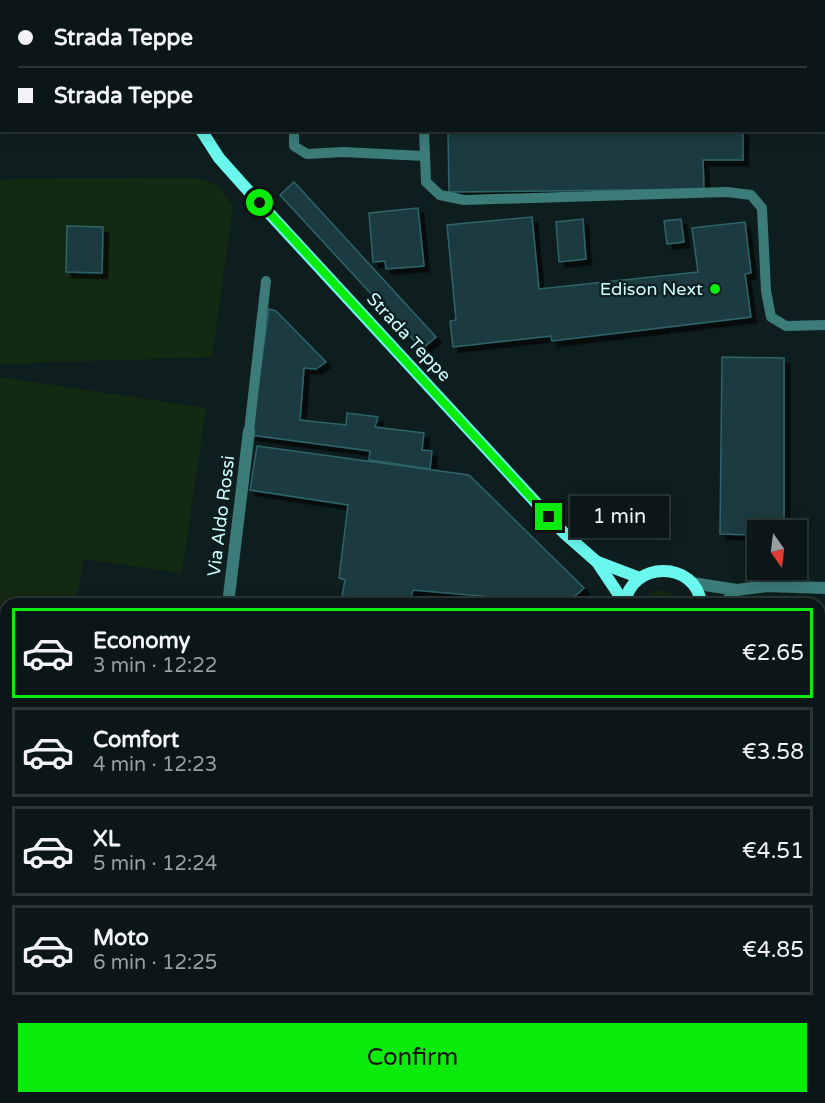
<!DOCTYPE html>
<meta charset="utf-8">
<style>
body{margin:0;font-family:"Varela Round",sans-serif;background:#182324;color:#f1f3f6;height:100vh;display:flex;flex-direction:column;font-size:22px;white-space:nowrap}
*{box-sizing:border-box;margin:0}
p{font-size:20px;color:#999fa1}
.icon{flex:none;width:33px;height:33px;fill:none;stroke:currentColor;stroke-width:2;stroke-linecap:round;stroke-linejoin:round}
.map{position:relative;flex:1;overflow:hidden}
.sheet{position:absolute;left:0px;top:598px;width:825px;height:506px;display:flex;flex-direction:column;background:#0a1617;border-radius:18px 18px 0 0;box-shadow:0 3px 15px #0003,0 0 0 2px #2a3536}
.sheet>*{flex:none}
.guide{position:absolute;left:0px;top:0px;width:825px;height:132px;box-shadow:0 3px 15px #0003,0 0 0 2px #2a3536;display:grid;align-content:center;height:132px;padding:0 18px;background:#0a1617}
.needle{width:39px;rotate:166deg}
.controls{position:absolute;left:747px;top:520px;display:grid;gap:12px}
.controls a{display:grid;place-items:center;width:60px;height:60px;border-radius:0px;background:#0a1617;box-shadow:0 3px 15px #0003,0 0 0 2px #2a3536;font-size:30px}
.end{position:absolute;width:27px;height:27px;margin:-14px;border:8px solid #0bec0c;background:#111;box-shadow:0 0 0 3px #111}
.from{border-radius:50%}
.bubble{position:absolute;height:42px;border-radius:0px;background:#0a1617;box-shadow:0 3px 15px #0003,0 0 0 2px #2a3536;font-size:20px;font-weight:600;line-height:42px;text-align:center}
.guide b{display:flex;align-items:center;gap:21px;height:57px;font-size:22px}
.guide b+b{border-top:2px solid #2a3536}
.guide i{width:15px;height:15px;background:#f1f3f6}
ul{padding:10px 0 0;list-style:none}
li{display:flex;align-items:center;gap:18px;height:90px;margin:0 12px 9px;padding:0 6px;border:3px solid #2a3536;border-radius:0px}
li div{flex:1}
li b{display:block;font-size:22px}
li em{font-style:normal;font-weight:600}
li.selected{border-color:#0bec0c}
li>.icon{width:54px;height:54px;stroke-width:1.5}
.button{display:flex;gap:12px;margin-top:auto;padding:12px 18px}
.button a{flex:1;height:69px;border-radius:0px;background:#0bec0c;color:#111;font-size:24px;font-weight:600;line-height:69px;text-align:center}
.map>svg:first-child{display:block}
.green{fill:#142911}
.building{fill:#1b3b3f;stroke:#2e646a;stroke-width:1.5;filter:url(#shadow)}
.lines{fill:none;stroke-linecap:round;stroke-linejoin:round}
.path{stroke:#46ac33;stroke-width:4;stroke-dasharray:3 4.5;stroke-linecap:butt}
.lane{stroke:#3b7c79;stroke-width:10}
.street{stroke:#3b7c79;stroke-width:12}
.secondary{stroke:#6af8ee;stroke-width:12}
.route{stroke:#0bec0c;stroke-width:8}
.poi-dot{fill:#0bec0c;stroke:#0e1e1f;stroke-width:2}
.labels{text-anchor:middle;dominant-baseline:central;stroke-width:4.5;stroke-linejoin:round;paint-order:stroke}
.poi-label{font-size:18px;fill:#cefcfd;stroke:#0e1e1f;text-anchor:end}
.street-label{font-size:18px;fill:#cefcfd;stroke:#0e1e1f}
</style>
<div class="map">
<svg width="825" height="1103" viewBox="0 0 825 1103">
<defs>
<filter id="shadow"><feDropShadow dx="5.5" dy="5.5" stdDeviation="0" flood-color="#0009"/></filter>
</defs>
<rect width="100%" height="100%" fill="#0e1e1f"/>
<g class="green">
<path d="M197,178L217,185L233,207L212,357L0,364V179Z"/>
<path d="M0,377L206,408L182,573L83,559L76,604H6V688H0Z"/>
<path d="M664,590L676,597L681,604H640L650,593Z"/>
</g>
<g class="building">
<path d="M471,0H789V2Z"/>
<path d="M448,130H743V160H703L704,189L449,192Z"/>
<path d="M294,182L436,337L422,349L280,195Z"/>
<path d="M418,208L424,266L386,269L385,261L373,262L369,213Z"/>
<path d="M532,217L539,289L698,272L692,228L745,222L751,273L745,274L751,317L552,341L551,336L453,347L450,321L456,320L447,225Z"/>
<path d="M583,219L586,259L559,262L556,222Z"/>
<path d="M681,219L684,242L667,244L664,221Z"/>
<path d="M67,226L103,227L102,273L66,272Z"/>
<path d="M269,309L276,311L326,362L316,369L304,368L300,420L346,425L347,413L378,417L375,427L424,433L422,450L432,451L430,469L369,460L370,451L251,435Z"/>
<path d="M722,357L784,358V531H758V535L720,534Z"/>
<path d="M257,446L469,475L584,588L575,596L574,604L413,590L409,604L342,596L345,580L339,578L348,505L250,490Z"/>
<path d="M825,793V850L819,851V794Z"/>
<path d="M819,973L825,974V1006L819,1005Z"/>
<path d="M358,1098H403L410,1103H354Z"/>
</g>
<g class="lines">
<path class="path" d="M79,2L81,0"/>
<g class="lane">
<path d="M294,130V146L307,154L343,152L424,156"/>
<path d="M424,130L426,182L440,195L464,200L727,192L751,195L762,208L766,291L771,317L786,326L825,325"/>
<path d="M249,431L266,281"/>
</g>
<g class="street">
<path d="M0,102H2"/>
<path d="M692,583L737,590L767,586L825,588"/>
<path d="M228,604L249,431"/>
<path d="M724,604L737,590"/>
<path d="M0,905H6"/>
<path d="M0,1071L6,1065"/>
</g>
<g class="secondary">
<path d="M142,0V2"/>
<path d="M111,2L112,0"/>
<path d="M201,130L219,158L244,186L564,533L597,562L625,604"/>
<path d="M598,562L640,578"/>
<path d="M625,604C630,560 697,560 701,604"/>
<path d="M0,941L6,944"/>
<path d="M282,1098L289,1103"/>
<path d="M579,1103V1098"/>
</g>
</g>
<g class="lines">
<path class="route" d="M260,203L549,517"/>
</g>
<circle class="poi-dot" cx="715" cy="289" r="6"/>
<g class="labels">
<g class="poi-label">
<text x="703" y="289">Edison Next</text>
</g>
<g class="street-label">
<text transform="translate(409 337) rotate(47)">Strada Teppe</text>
<text transform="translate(221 516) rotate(-83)">Via Aldo Rossi</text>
</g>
</g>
</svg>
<div class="controls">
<a><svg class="needle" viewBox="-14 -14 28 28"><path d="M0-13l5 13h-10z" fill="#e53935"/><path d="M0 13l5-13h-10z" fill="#999fa1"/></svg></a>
</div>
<i class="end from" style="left:260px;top:203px"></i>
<i class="end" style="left:549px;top:517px"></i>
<div class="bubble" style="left:570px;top:496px;width:99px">1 min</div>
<div class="guide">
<b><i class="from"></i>Strada Teppe</b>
<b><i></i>Strada Teppe</b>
</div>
<section class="sheet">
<ul>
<li class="selected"><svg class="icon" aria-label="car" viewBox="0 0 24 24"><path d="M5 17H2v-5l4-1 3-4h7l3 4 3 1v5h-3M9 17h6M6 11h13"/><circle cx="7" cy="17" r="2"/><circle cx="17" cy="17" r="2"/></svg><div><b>Economy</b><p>3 min · 12:22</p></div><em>€2.65</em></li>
<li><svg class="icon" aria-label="car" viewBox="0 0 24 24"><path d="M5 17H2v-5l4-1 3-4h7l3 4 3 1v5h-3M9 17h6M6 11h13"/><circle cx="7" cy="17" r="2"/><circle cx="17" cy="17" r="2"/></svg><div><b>Comfort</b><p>4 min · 12:23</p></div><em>€3.58</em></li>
<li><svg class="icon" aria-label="car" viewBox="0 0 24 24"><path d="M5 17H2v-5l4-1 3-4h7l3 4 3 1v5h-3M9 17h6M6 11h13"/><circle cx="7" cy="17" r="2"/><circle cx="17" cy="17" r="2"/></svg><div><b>XL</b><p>5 min · 12:24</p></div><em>€4.51</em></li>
<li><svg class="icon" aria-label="car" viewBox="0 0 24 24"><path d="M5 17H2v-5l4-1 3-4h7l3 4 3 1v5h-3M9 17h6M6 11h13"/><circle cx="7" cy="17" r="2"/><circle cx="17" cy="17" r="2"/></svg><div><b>Moto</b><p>6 min · 12:25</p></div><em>€4.85</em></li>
</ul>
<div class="button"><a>Confirm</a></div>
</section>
</div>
